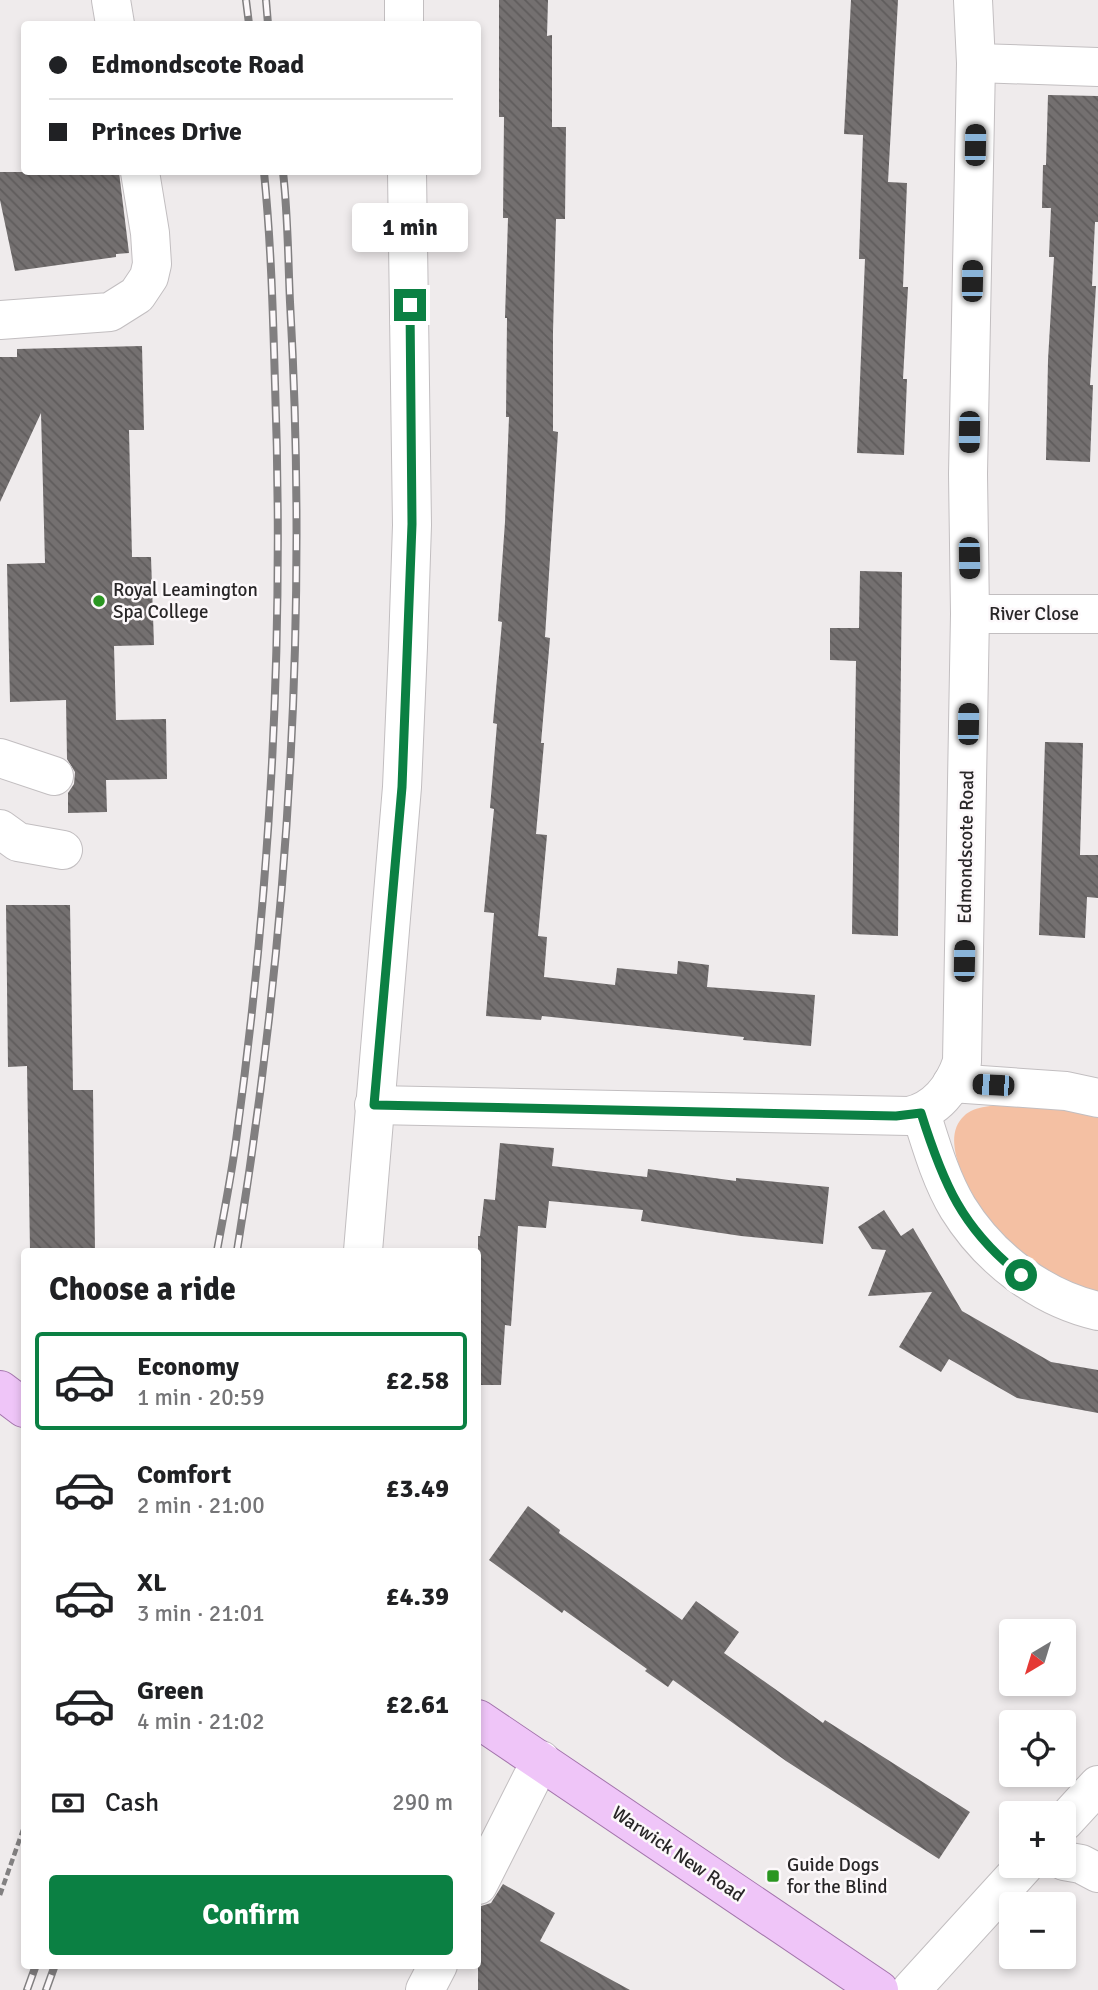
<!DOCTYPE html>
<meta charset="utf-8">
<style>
body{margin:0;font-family:Signika,sans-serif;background:#f2f2f2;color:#202124;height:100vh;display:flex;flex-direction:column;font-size:26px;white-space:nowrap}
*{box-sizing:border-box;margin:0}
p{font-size:23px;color:#757577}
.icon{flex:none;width:38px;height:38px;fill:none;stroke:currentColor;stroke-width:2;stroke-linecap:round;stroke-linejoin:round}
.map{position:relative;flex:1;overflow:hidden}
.side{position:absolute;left:21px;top:1248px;width:460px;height:721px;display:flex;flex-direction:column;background:#fff;border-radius:7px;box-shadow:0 4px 10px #0003}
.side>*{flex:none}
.hud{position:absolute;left:21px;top:21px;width:460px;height:154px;border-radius:7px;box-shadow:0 4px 10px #0003;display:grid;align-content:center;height:154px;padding:0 28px;background:#fff}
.needle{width:46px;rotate:218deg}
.fabs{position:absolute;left:999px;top:1619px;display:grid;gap:14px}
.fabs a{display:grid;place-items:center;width:77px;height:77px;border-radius:7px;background:#fff;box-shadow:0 4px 10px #0003;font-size:35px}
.end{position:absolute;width:32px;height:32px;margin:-16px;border:9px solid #0b8043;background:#fff;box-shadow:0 0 0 4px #fff}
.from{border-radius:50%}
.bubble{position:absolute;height:49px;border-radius:7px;background:#fff;box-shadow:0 4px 10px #0003;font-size:23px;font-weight:700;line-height:49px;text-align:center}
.car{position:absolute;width:21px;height:42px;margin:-21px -10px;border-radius:9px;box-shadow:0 0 5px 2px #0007;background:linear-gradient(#222 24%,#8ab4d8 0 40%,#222 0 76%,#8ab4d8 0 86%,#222 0)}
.hud b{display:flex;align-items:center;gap:24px;height:66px;font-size:26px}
.hud b+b{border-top:2px solid #e0e0e0}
.hud i{width:18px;height:18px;background:#202124}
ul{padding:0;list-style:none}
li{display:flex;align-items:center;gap:21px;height:98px;margin:0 14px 10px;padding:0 14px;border:4px solid transparent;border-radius:7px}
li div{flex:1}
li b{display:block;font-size:26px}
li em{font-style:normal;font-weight:700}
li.current{border-color:#0b8043}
li>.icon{width:63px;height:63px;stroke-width:1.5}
h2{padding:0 28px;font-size:32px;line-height:84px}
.pay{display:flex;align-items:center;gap:18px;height:77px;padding:0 28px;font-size:26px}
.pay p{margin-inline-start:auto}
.primary-button{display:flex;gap:14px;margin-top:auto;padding:14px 28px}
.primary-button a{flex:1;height:80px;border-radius:7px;background:#0b8043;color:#fff;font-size:28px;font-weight:700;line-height:80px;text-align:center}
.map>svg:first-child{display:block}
.green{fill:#f4c0a3}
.building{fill:url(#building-back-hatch)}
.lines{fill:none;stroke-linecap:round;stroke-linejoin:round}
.minor-casing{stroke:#c2bec0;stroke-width:40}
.major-casing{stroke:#a375ac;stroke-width:40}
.path{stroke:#828081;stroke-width:4.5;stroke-dasharray:7 3.5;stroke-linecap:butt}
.minor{stroke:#fff;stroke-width:38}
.major{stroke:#efc5f8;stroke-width:38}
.rail-casing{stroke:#817f80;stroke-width:8}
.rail{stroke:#fcf8fa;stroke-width:5;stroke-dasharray:16;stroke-linecap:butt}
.route{stroke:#0b8043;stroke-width:9}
.poi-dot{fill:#2a9621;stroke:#fcf8fa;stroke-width:2.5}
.labels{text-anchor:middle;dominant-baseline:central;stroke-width:5;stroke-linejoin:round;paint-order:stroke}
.poi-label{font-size:19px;fill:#282627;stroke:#fcf8fa;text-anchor:start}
.street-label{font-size:19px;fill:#282627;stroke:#fcf8fa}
</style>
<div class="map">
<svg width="1098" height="1990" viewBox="0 0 1098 1990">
<defs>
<pattern id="building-back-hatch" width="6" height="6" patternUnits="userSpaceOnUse" patternTransform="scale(1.75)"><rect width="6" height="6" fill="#747070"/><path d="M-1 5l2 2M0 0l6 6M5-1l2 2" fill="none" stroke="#5f5c5c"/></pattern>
</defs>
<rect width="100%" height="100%" fill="#efebec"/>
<path class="green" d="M1010,1104L1060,1109L1098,1115V1294C1070,1285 1039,1272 1017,1252C993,1230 930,1147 964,1116C975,1105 995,1106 1010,1104Z"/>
<g class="building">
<path d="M499,0H548L547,36L552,35V127H566L565,219H556L553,332V431L558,432L545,637L550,638L541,743H544L536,834L547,835L538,936L547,937L544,977L615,985L617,968L677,974L678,961L709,965L707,987L815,995L811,1046L743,1040L744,1037L542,1016L541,1020L486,1016L494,913L484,912L494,809L490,808L497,724L493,723L502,622L498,621L505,522L509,417H506L507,318H505L508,218H503L504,117H499Z"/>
<path d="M851,0H898L888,182L907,183L903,287H908L903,379H907L904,455L857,453L865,259H859L863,135L844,134Z"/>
<path d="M1048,95L1098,96V222H1095L1092,286H1096L1090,385H1093L1090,462L1046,460L1048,360L1054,257H1049L1051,208H1042L1043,165H1046Z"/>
<path d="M0,172H119L129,253L116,254V257L15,271L0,200Z"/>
<path d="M142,346L144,430H129L132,557H151L154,645L114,646L116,720L166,719L167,779L106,780L107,812L68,813V793L74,784L75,772L67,759L66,700L10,702L7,564L45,563L41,413L0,502V357H17V349Z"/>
<path d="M860,571L902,572L898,936L852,934L856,661L830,660V628H859Z"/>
<path d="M1045,742L1083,743L1080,855H1098V898L1087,897L1085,938L1039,935Z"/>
<path d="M6,905H70L73,1090H93L95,1251H30L27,1066L8,1067Z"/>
<path d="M500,1143L554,1148L552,1166L647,1177L648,1169L736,1181V1178L829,1187L823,1244L741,1236L641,1221L643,1210L549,1201L546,1228L518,1226L511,1326L505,1325L501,1385H478V1236H480L484,1199L495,1200Z"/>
<path d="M884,1210L901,1236L913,1228L962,1311L1051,1362L1098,1370V1413L1017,1398L949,1359L941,1372L899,1347L932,1292L868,1296L886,1250L872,1249L858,1227Z"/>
<path d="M528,1506L560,1530L559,1533L682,1620L696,1601L739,1632L724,1653L823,1723L825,1720L970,1812L939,1859L786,1761L673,1680L668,1687L645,1671L647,1669L564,1610L562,1613L489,1560Z"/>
<path d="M503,1884L555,1913L540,1941L630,1990H478V1907L491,1903Z"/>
</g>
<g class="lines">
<g class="minor-casing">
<g id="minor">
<path d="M111,0L115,24"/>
<path d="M404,0V24"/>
<path d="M976,63L1098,67"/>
<path d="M0,320L110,312L137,295L149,277L152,264L150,233L140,172"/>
<path d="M970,614H1098"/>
<path d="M0,758L54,776"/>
<path d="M0,829L18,842L63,850"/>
<path d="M952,1083L1066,1091L1098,1098"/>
<path d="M374,1105L909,1116C936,1110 953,1088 962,1062L970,614L968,474L976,63L973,0"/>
<path d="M921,1113C931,1145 941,1180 958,1208C989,1258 1041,1298 1098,1311"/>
<path d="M363,1251L402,787L408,647L412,525L407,172"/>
<path d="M1064,1822L1098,1785"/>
<path d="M1064,1861L1081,1864L1098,1873"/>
<path d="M478,1885L541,1760"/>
<path d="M425,1990L438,1965"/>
<path d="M911,1990L1024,1866"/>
</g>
</g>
<g class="major-casing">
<g id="major">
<path d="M0,1390L24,1408"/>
<path d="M478,1719L879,1990"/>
</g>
</g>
<path class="path" d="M0,1895L24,1827"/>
<use href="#minor" class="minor"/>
<use href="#major" class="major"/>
<g class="rail-casing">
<g id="rail">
<path d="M246,0L249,24"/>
<path d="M266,0L268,24"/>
<path d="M217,1251C224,1212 232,1173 237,1133C271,885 284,633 275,384C273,313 271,242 264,172"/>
<path d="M237,1251C288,938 308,619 290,302C288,259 288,215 283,172"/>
<path d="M27,1990L36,1965"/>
<path d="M46,1990L55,1965"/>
</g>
</g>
<use href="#rail" class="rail"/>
</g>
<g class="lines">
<path class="route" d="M410,305L412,524L402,787L374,1105L896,1116L921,1113C943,1183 962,1229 1021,1275"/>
</g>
<g class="poi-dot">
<circle cx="99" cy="601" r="7"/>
<rect x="766" y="1869" width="14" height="14" rx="3.5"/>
</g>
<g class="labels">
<g class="poi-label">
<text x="113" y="590">Royal Leamington<tspan x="113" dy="22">Spa College</tspan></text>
<text x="787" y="1865">Guide Dogs<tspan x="787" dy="22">for the Blind</tspan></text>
</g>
<g class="street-label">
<text x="1034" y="614">River Close</text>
<text transform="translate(966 847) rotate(-89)">Edmondscote Road</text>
<text transform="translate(678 1854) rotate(34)">Warwick New Road</text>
</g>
</g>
</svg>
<div class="fabs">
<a><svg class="needle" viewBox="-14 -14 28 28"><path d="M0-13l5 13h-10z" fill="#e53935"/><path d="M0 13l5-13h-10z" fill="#757577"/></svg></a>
<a><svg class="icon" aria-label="locate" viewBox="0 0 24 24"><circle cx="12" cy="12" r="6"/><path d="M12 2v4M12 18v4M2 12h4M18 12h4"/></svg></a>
<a>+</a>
<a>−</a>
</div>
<i class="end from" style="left:1021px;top:1275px"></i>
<i class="end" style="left:410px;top:305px"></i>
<div class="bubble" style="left:352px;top:203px;width:116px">1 min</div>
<i class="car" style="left:975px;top:145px;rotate:1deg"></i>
<i class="car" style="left:972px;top:281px;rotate:1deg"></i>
<i class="car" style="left:969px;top:432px;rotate:181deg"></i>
<i class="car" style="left:969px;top:558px;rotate:179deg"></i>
<i class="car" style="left:968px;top:724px;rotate:1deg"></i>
<i class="car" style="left:964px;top:961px;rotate:1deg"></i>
<i class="car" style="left:993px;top:1085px;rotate:273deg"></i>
<div class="hud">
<b><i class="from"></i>Edmondscote Road</b>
<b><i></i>Princes Drive</b>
</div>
<section class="side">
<h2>Choose a ride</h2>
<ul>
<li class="current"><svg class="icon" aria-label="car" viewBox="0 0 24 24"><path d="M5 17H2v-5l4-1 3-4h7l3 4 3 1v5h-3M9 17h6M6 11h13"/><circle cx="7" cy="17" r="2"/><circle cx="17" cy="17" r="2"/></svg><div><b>Economy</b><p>1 min · 20:59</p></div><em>£2.58</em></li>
<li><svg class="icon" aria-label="car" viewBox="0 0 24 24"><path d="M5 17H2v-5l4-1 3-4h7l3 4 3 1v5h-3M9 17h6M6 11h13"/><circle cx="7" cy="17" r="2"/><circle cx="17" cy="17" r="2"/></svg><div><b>Comfort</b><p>2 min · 21:00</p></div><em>£3.49</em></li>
<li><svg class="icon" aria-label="car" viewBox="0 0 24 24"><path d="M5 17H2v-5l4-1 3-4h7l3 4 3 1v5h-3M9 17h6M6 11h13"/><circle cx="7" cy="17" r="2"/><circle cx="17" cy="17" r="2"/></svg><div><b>XL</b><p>3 min · 21:01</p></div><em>£4.39</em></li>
<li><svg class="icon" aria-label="car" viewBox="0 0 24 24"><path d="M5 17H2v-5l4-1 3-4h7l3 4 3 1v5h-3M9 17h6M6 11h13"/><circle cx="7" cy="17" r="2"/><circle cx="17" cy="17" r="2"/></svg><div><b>Green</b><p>4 min · 21:02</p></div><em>£2.61</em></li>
</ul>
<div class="pay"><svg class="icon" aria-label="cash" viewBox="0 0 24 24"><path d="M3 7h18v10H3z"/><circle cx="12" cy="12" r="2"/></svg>Cash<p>290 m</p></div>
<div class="primary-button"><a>Confirm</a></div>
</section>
</div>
